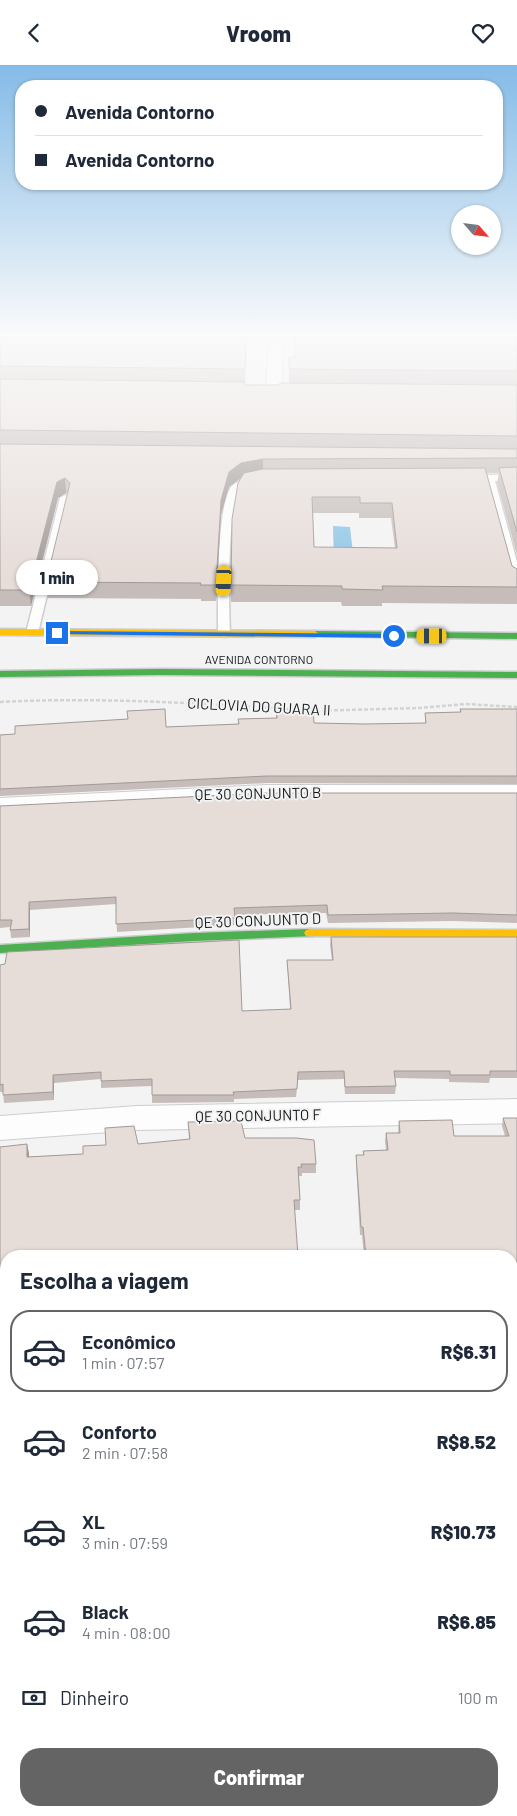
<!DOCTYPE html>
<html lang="pt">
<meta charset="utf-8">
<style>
body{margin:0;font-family:Barlow,sans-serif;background:#f2f2f3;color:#1f2937;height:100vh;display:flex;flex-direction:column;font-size:19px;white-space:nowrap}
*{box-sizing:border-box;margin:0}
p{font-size:16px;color:#747a83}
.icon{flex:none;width:28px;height:28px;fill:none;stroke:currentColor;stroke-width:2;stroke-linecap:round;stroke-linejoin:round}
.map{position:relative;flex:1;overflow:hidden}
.sheet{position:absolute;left:0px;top:1185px;width:518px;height:566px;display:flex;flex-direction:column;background:#fff;border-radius:20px 20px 0 0;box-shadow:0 1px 4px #0004}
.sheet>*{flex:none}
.guide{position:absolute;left:15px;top:15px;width:488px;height:110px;border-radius:20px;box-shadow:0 1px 4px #0004;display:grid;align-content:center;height:110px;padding:0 20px;background:#fff}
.needle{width:32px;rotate:118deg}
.fabs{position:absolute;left:451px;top:140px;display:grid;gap:10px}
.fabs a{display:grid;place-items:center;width:50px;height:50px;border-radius:50%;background:#fff;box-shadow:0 1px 4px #0004;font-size:25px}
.end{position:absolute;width:22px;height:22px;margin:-11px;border:6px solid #1a73e8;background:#fff;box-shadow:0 0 0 2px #fff}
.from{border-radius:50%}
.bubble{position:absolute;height:35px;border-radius:18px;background:#fff;box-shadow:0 1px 4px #0004;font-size:16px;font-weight:800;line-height:35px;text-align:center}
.car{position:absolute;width:15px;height:30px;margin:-15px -8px;border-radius:6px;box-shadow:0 0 4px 1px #0007;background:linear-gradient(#f5c518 24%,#345 0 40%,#f5c518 0 76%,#345 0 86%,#f5c518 0)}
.guide b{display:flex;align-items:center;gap:18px;height:48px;font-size:19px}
.guide b+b{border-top:1px solid #e0e1e3}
.guide i{width:12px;height:12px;background:#1f2937}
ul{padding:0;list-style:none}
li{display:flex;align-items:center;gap:15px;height:82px;margin:0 10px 8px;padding:0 10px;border:2px solid transparent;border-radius:20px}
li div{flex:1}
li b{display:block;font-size:19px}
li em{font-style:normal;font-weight:800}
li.selected{border-color:#646465}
li>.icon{width:45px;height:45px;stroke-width:1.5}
h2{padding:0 20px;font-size:22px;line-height:60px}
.pay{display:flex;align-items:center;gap:12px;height:55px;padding:0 20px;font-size:19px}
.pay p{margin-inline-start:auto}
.action{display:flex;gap:10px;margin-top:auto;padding:10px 20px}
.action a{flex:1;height:58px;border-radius:20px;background:#646465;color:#fff;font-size:20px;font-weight:800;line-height:58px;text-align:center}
header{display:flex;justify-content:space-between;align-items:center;height:65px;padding:0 20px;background:#fff;font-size:22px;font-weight:800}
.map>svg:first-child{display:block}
.water{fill:#8ec5e6}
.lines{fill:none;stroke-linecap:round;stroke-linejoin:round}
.lane-casing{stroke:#cdcdcd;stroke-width:3}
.street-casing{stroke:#cdcdcd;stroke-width:2}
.fast-casing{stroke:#cdcdcd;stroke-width:3}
.slow-casing{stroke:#cdcdcd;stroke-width:3}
.path{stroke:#d3d3d4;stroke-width:2.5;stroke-dasharray:4 2;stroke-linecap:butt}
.lane{fill:#fdfdfd;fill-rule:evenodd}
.street{fill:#fdfdfd;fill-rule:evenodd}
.fast{fill:#4caf50;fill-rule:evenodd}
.slow{fill:#ffc107;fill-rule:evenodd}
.wall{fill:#c6bdba;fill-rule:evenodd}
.shaded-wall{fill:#a19a97}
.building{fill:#e6dcd8;stroke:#a19a97;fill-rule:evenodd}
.route{fill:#1a73e8}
.labels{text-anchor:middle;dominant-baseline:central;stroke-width:4;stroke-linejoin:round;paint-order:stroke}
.far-street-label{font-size:12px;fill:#171718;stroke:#f2f3f4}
.street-label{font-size:15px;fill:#171718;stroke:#f2f3f4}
</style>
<header><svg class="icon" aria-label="back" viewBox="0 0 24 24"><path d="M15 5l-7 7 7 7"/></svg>Vroom<svg class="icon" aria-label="heart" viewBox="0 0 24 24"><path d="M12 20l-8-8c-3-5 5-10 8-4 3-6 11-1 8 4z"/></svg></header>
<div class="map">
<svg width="517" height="1751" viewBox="0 0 517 1751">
<rect width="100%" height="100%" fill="#f3f3f3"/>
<path class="water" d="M333,461L350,462L354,497H334Z"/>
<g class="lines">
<g class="lane-casing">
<g id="lane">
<path d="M469,410H517V416H495L517,497V520L512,517L485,416L466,415L464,413Z"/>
<path d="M256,412L259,413V417L242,422C226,437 229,543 230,569L224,572L218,569C218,540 216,444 231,422C237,415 248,413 256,412Z"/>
<path d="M65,430L70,433L38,568L36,570H28L26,568L60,433Z"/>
</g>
</g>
<g class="street-casing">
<g id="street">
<path d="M269,271H283L282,324L280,327H268L266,324Z"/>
<path d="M267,720H517V734H267L0,747V733Z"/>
<path d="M517,1034V1058L137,1065L0,1075V1051L137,1041Z"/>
<rect x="511" y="1269" width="6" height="32"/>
<rect x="0" y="1290" width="6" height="32"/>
<rect x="511" y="1593" width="6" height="44"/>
<rect x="0" y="1624" width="6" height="44"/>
</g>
</g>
<g class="fast-casing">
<g id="fast">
<path d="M315,566L517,568V574L312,571V567Z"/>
<path d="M159,604L517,607V613L159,610L0,612V606Z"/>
<path d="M310,864L314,865L316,868L314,871L194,876L0,888V880L194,868Z"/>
</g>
</g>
<g class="slow-casing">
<g id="slow">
<path d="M0,564L315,566L319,569L315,572L0,570Z"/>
<path d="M310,864L517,865V873L306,871L304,868L306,865Z"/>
</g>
</g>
<g class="path">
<path d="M0,637C97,632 192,638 289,644"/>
<path d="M310,646L419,643L466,639L517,642"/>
</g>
<use href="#lane" class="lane"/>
<use href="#street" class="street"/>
<use href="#fast" class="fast"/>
<use href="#slow" class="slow"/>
</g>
<g class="wall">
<path d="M0,271H247L245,320H279L289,318V292H295V271H517V490L497,418L499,408H487L512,501L517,504V539L382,538V541H342L341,537H231V520L241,413L229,422L221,450L216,536H201V534L48,533L46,517L68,430L66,428L58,433L31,541H0ZM313,448H359V453H391L395,483L314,482Z"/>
<path d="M276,644L314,658L365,659L425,658V648L460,647V644H517V719L267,718L0,731V670L238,659V654L276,653Z"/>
<path d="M517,728V858L452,856L328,858L326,848L235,850V860L117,867L116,839L30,845V872L11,873L10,862L0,863V741Z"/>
<path d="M331,872H517V1013H490L489,1018L449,1017V1014L395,1013L396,1021L395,1029H345L344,1014L298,1015L296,1032L234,1034V1037L152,1038V1021L101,1023V1014L54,1018V1035L4,1038L3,1027H0V900L242,946L290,944L287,895H332L330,880Z"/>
<path d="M503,1053H517V1262H511V1191H364L362,1170H360L356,1098V1090H363V1086L386,1085L385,1076L386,1068H398L399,1056L454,1071H505L502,1061Z"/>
<path d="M188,1057L245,1073L316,1099V1108H302V1111H299L300,1135V1145H295L6,1191V1246H0V1082L27,1079L29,1092L83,1089L138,1079L189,1075Z"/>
<rect x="511" y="1301" width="6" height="252"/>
<path d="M0,1347H6V1581L0,1582Z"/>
</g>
<g class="shaded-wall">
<path d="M263,394V409L241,413L229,422L221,450L216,536V520L221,435L229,407L241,398Z"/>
<path d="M65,413L66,428L58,433L31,541L29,525L57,417Z"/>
<path d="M29,837L30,845V872L29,864Z"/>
<path d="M53,1010L54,1018V1035L53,1027Z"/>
<path d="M27,1079L29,1088V1101L27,1092Z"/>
</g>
<g class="building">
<path d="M0,271H246L245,304L0,301Z"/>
<path d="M295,271H508L517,272V306L289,304V292H295Z"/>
<path d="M0,314L245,317V320H279L280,318L517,320V371L0,365Z"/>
<path d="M0,379L517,384V393L263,394L241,398L229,407L221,435L216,520H200L201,518L46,517L70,418L65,413L57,417L29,525H0Z"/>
<path d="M517,402V467L499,403Z"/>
<path d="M485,403L512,501L517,504V522L382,521L383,525L342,524V521L231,520L232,454L238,418L244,408L263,404ZM312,432H360V438H392L397,483L314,482Z"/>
<path d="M165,644L166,662L239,659L238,654L277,653L276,644H313L314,658L365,659L426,658L425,648L461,647L460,644H517V711H267L0,724V670L15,669V661L128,654L127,646Z"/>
<path d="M267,728H517V850L453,848L328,850L327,840L234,843L235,853L116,859V832L29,837V864L10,865L12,855H0V741Z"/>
<path d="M331,872H517V1006H490V1010H450V1006H394L396,1021L345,1022L344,1006L298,1007L297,1024L233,1027L234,1030H152V1014L101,1016V1007L53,1010V1027L3,1030V1019L0,1020V900L5,899L7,887L239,875L242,946L291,944L287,895H333Z"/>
<path d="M503,1053H517V1254H511V1191H366L363,1162H361L356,1090H364L363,1086L388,1085L386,1068H400L399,1056L452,1055L454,1071H509Z"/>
<path d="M241,1056L245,1073H296L314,1075L316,1099H301L302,1102H298L300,1135H294L298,1191H6V1237H0V1082L27,1079V1092L83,1089V1081L106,1080L105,1063L134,1061L138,1079L190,1074L188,1057Z"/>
<rect x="511" y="1301" width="6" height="246"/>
<path d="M0,1347H6V1571L0,1572Z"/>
<path d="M511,1638H517V1751H0V1721H6V1745H511Z"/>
</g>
<linearGradient id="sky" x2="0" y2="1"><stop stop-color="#84bbe7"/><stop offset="0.52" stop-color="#fafafa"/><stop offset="1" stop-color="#fafafa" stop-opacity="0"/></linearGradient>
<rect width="517" height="517" fill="url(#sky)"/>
<path class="route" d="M57,566L394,569L397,571L394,573L54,569Z"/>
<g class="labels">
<g class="far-street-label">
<text x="259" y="594">AVENIDA CONTORNO</text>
</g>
<g class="street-label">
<text transform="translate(259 641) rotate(3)">CICLOVIA DO GUARA II</text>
<text transform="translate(258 728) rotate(-1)">QE 30 CONJUNTO B</text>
<text transform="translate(258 855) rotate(-2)">QE 30 CONJUNTO D</text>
<text transform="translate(258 1050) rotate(-1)">QE 30 CONJUNTO F</text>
</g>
</g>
</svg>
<div class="fabs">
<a><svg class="needle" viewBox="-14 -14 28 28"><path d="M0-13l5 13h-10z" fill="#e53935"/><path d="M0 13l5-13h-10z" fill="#747a83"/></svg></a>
</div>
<i class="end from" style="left:394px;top:571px"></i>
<i class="end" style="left:57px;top:568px"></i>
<div class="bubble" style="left:16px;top:495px;width:82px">1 min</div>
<i class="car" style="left:224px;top:516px;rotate:183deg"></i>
<i class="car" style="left:432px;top:571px;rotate:270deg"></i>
<div class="guide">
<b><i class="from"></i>Avenida Contorno</b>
<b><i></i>Avenida Contorno</b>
</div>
<section class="sheet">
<h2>Escolha a viagem</h2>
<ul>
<li class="selected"><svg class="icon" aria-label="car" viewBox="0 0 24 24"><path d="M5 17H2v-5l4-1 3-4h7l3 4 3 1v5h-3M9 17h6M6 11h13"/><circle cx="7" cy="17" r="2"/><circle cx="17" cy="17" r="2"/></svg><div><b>Econômico</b><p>1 min · 07:57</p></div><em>R$6.31</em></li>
<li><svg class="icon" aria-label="car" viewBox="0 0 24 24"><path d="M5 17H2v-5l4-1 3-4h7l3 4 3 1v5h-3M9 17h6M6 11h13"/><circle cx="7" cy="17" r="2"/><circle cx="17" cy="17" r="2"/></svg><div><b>Conforto</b><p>2 min · 07:58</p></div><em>R$8.52</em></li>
<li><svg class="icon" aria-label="car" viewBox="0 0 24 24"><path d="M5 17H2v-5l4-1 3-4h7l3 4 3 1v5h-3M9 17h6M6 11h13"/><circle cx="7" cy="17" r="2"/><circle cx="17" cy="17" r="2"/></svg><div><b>XL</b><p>3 min · 07:59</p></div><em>R$10.73</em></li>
<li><svg class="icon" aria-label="car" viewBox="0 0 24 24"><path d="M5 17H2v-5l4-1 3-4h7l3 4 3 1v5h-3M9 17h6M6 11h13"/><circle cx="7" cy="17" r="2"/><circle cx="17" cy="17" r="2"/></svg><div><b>Black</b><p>4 min · 08:00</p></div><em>R$6.85</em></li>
</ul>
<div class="pay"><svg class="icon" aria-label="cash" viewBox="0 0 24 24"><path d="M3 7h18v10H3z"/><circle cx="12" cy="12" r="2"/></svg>Dinheiro<p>100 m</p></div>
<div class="action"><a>Confirmar</a></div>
</section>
</div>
